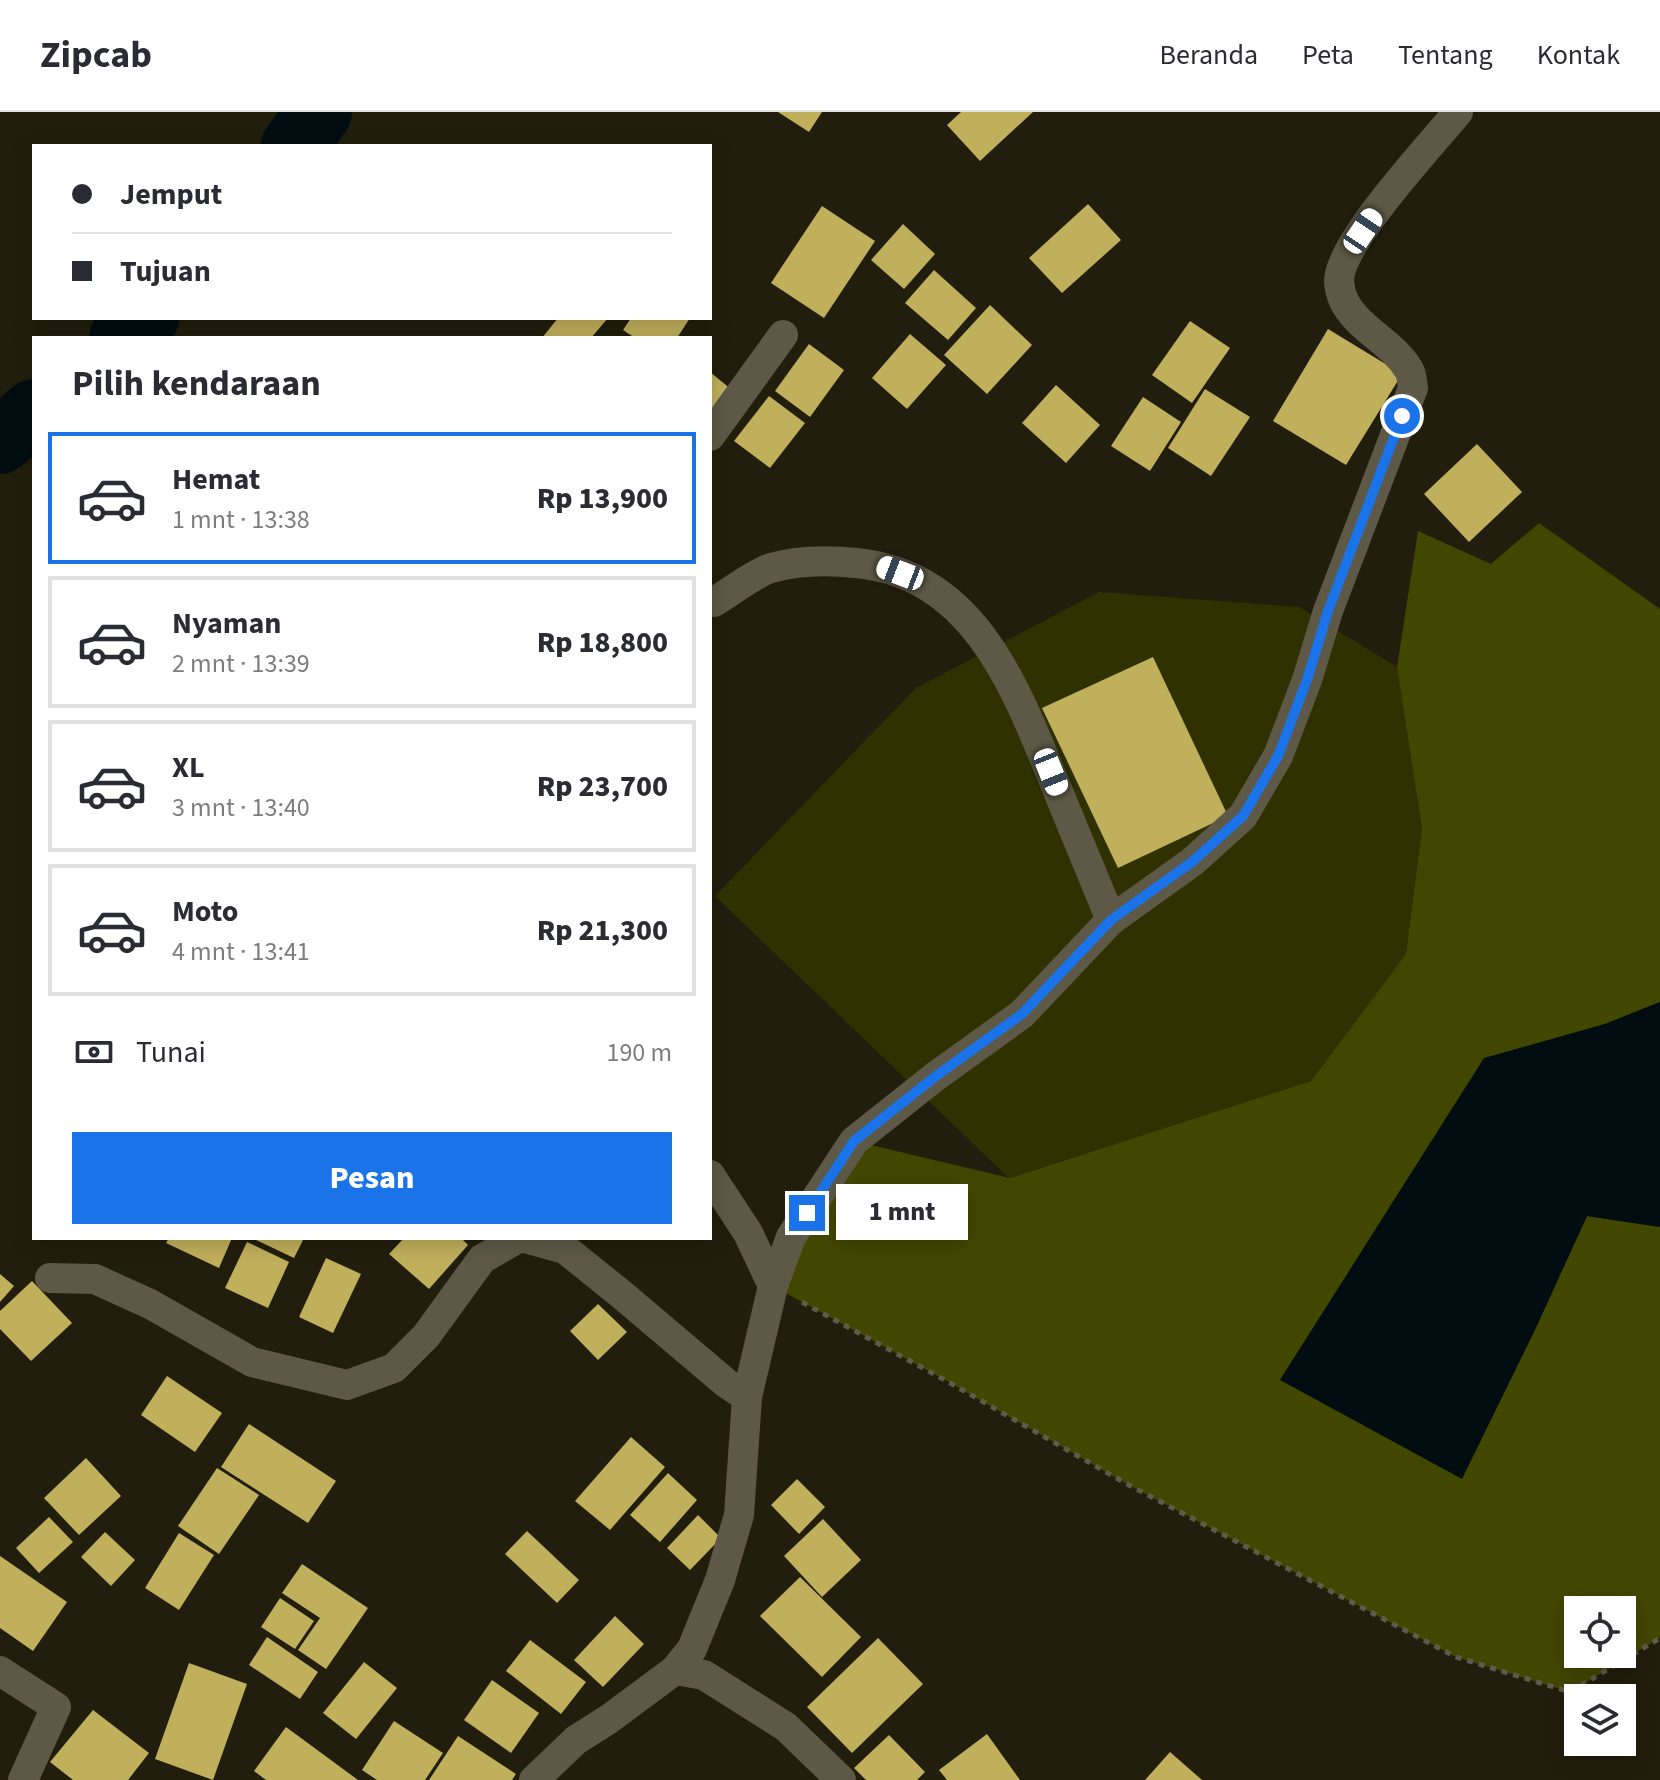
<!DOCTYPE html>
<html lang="id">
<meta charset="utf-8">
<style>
body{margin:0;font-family:"Source Sans 3",sans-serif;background:#f2f2f3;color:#2b2b33;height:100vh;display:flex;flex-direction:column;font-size:30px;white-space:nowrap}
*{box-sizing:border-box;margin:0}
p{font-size:26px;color:#7c7c81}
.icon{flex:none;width:44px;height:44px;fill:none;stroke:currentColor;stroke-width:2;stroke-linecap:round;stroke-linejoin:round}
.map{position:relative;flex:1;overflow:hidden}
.panel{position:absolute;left:32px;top:224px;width:680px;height:904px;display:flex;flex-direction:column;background:#fff;border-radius:0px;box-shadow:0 4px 20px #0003}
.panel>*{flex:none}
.hud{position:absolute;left:32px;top:32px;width:680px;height:176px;border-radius:0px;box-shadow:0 4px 20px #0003;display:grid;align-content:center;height:176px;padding:0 40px;background:#fff}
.controls{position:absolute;left:1564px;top:1484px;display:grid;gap:16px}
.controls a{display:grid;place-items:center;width:72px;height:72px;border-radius:0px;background:#fff;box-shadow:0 4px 20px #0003;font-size:40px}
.end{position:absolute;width:36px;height:36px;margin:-18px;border:10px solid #1a73e8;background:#fff;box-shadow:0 0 0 4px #fff}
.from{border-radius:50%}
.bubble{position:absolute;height:56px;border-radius:0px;background:#fff;box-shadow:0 4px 20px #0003;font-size:26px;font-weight:800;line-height:56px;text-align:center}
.car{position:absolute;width:24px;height:48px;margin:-24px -12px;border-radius:10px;box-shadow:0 0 6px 2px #0007;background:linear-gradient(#fff 24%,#345 0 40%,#fff 0 76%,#345 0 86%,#fff 0)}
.hud b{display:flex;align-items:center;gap:28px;height:76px;font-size:30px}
.hud b+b{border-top:2px solid #e1e1e2}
.hud i{width:20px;height:20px;background:#2b2b33}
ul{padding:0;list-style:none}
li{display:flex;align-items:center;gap:24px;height:132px;margin:0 16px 12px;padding:0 24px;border:4px solid #e1e1e2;border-radius:0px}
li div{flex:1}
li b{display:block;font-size:30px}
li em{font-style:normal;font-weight:800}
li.active{border-color:#1a73e8}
li>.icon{width:72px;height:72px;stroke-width:1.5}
h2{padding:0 40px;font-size:36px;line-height:96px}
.pay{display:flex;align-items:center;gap:20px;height:88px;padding:0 40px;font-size:30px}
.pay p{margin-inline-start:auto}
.button{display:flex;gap:16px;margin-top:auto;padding:16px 40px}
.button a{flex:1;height:92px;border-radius:0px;background:#1a73e8;color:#fff;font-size:32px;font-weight:800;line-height:92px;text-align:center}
header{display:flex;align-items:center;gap:48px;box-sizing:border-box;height:112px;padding:0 40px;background:#fff;border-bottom:2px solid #e1e1e2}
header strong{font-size:38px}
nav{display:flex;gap:44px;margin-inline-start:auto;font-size:28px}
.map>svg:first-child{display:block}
.green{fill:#2f3200}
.forest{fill:#424700;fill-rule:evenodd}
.water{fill:#020d11}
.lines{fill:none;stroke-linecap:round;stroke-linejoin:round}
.river{stroke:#020d11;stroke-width:66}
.building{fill:#c0af5b}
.path{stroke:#5e5b4c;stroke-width:5;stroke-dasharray:6 6;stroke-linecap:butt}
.street{stroke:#5d5946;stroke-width:30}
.route{stroke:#1a73e8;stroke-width:10}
</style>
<header>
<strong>Zipcab</strong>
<nav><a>Beranda</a><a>Peta</a><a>Tentang</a><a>Kontak</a></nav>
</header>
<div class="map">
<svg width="1660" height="1668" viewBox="0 0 1660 1668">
<rect width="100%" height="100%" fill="#221e0d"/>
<path class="green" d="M1099,480L1299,495L1397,555L1422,718L1406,842L1311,969L1009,1066L715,784L916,576Z"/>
<path class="forest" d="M1539,411L1660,497V890L1605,912L1484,947L1280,1268L1533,1222L1587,1104L1660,1115V1526L1570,1580L1456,1545L1127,1372L945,1268L773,1174L854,1029L1010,1066L1311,969L1406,842L1422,717L1397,555L1418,419L1491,452ZM1578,1498H1622V1542H1578Z"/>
<path class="water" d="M1660,890V1115L1587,1104L1533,1222L1462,1367L1280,1268L1484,946L1605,912Z"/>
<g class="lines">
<g class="river">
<path d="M294,34L319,0"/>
<path d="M122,226L146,206"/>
<path d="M0,329L34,300"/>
</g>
</g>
<g class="building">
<path d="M778,0H822L809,20Z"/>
<path d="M961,0H1033L980,49L947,13Z"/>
<path d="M1088,92L1121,128L1062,181L1029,146Z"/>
<path d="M822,94L875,129L824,206L771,171Z"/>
<path d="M903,112L935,142L904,177L871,148Z"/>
<path d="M934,158L976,196L948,228L905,191Z"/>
<path d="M990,193L1032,233L987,282L944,243Z"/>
<path d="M558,206H608L591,226H542Z"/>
<path d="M631,206H690L677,226H635L623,218Z"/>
<path d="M1190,209L1230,236L1192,291L1152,263Z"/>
<path d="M1328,217L1402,262L1346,353L1273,309Z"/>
<path d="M910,222L946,253L907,297L872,266Z"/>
<path d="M809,232L844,258L810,305L775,279Z"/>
<path d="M710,260L732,278L710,304Z"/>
<path d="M1056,273L1100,313L1066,351L1022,311Z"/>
<path d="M1205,277L1250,305L1211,364L1168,336Z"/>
<path d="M769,284L805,311L770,356L734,329Z"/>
<path d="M1143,285L1181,310L1150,359L1111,334Z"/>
<path d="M1477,332L1522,380L1469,430L1424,382Z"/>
<path d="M1153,545L1228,704L1118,756L1042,596Z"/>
<path d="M169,1126H232L219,1156L166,1131Z"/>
<path d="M252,1126H304L294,1146Z"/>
<path d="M404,1126H461L468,1133L429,1177L389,1142Z"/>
<path d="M247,1130L289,1150L268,1196L225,1176Z"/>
<path d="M326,1146L361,1162L333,1221L299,1205Z"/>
<path d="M0,1162L14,1174L0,1190Z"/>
<path d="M32,1169L72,1211L31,1249L0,1217V1199Z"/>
<path d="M598,1192L627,1220L598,1248L570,1219Z"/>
<path d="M167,1264L222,1301L195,1340L141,1303Z"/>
<path d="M249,1312L336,1369L308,1411L221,1355Z"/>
<path d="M631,1325L665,1355L610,1418L575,1389Z"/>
<path d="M86,1346L121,1384L79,1423L44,1386Z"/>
<path d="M217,1356L259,1383L219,1442L178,1414Z"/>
<path d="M668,1361L697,1388L660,1430L630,1403Z"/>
<path d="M797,1367L825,1395L799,1422L771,1393Z"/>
<path d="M698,1403L721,1426L690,1458L667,1436Z"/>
<path d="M49,1405L73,1430L39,1461L16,1436Z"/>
<path d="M823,1407L861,1448L822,1485L784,1444Z"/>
<path d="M527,1419L579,1468L557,1491L505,1442Z"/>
<path d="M105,1420L135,1448L111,1474L81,1445Z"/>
<path d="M179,1421L214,1443L179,1498L145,1476Z"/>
<path d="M0,1444L67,1490L33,1539L0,1516Z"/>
<path d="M302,1452L368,1496L326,1557L298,1538L320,1506L282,1481Z"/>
<path d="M800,1465L861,1525L822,1565L760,1504Z"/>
<path d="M280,1486L314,1509L295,1537L261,1515Z"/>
<path d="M615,1504L644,1532L603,1575L574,1548Z"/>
<path d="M267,1525L318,1560L300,1587L249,1553Z"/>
<path d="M878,1526L923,1572L852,1641L807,1595Z"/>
<path d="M530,1528L586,1570L561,1602L506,1559Z"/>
<path d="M364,1550L397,1576L356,1627L323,1601Z"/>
<path d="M189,1551L247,1572L213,1668L155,1647Z"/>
<path d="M492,1568L539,1601L511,1641L464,1608Z"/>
<path d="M93,1598L149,1641L128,1668H73L50,1650Z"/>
<path d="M394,1609L443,1641L425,1668H377L362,1658Z"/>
<path d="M286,1615L358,1668H266L254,1659Z"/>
<path d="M987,1622L1020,1668H947L939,1658Z"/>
<path d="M889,1623L925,1660L917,1668H866L854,1656Z"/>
<path d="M458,1624L516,1662L512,1668H429Z"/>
<path d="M1170,1640L1202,1668H1145Z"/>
</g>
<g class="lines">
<path class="path" d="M802,1190L945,1268L1127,1372L1456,1545L1570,1580L1660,1526"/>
<g class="street">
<path d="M710,324L783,223"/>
<path d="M714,490C729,481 755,461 771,456C799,448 828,448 856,451C973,462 1014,572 1053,667C1072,714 1092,761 1111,808"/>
<path d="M710,1063L748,1121L773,1174"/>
<path d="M525,1126L565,1137L621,1182L726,1271L747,1285"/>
<path d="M50,1166L95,1167L150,1192L252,1250L347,1273L394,1256L426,1224L482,1147L518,1126"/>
<path d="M675,1558L704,1563L786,1615L841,1668"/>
<path d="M0,1559L56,1595L23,1668"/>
<path d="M534,1668L576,1628L609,1607L675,1558L692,1537L720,1468L739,1403L747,1285L773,1174L791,1125L854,1029L936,964L1022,902L1111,808L1192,750L1243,704L1278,644L1307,568L1328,499L1413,276C1412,270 1412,263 1409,258C1397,237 1373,224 1357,207C1346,195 1340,185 1339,169C1339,131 1431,33 1458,0"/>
</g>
</g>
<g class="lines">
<path class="route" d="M807,1101L854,1029L936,964L1022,902L1111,808L1192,750L1243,704L1278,644L1307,568L1328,499L1402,304"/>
</g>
</svg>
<div class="controls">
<a><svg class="icon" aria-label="locate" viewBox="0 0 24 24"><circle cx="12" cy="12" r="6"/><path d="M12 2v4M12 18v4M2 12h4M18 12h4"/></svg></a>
<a><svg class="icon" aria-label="layers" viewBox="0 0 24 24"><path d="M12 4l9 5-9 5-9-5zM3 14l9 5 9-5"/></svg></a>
</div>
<i class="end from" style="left:1402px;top:304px"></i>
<i class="end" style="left:807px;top:1101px"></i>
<div class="bubble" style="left:836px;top:1072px;width:132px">1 mnt</div>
<i class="car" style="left:1363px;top:119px;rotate:34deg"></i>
<i class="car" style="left:900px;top:461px;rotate:291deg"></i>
<i class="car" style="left:1051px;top:660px;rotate:158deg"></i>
<div class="hud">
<b><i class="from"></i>Jemput</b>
<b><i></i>Tujuan</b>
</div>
<section class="panel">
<h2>Pilih kendaraan</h2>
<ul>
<li class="active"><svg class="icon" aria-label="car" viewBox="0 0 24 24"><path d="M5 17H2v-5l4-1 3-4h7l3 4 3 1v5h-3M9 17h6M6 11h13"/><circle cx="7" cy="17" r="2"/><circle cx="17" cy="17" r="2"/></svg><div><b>Hemat</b><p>1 mnt · 13:38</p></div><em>Rp 13,900</em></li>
<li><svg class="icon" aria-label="car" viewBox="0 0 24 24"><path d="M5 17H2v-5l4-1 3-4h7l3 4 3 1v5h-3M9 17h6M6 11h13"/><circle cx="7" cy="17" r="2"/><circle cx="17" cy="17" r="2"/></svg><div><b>Nyaman</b><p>2 mnt · 13:39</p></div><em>Rp 18,800</em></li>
<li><svg class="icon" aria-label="car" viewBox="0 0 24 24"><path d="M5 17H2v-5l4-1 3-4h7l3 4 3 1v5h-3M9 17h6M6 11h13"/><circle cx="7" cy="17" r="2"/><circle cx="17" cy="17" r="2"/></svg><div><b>XL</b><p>3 mnt · 13:40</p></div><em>Rp 23,700</em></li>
<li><svg class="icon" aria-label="car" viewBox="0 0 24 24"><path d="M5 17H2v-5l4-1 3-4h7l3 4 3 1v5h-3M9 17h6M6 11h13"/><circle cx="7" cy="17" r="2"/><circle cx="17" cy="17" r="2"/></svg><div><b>Moto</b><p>4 mnt · 13:41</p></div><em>Rp 21,300</em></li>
</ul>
<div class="pay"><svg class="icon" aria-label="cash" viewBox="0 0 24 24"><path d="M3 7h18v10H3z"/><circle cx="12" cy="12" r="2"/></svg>Tunai<p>190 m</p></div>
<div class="button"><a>Pesan</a></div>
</section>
</div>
